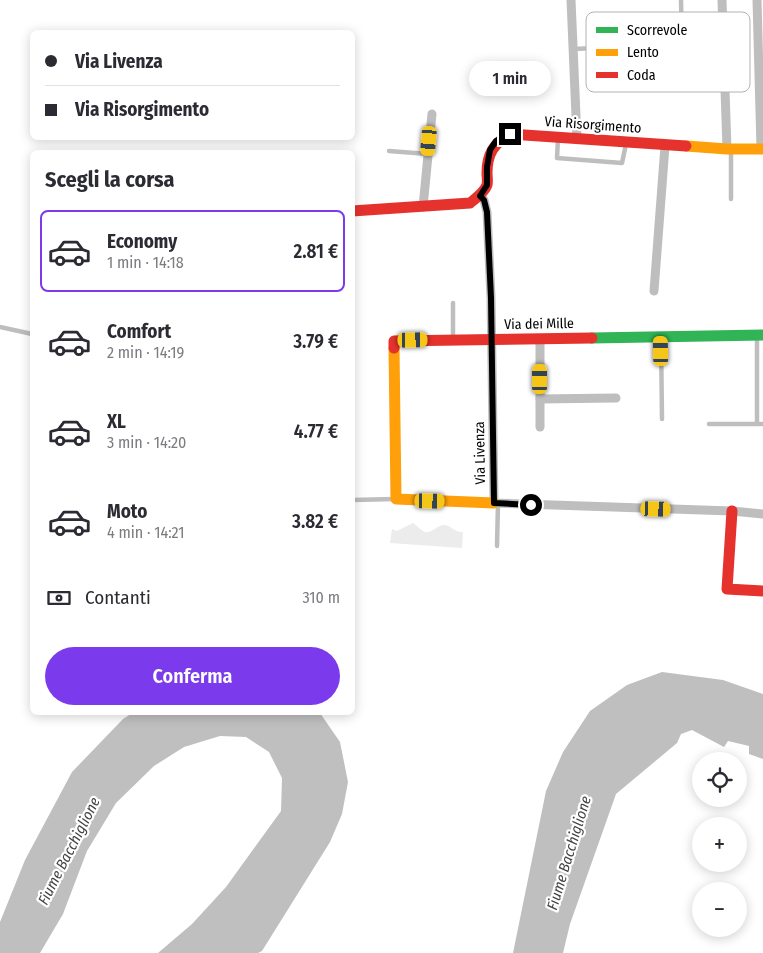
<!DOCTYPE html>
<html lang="it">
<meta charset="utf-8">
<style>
body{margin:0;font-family:"Fira Sans Condensed",sans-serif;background:#f2f2f3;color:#2b2b33;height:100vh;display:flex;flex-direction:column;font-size:19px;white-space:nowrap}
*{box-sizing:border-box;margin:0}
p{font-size:16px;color:#7c7c81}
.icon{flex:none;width:28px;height:28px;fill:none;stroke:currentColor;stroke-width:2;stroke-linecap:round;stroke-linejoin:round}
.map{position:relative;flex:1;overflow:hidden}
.side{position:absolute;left:30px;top:150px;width:325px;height:565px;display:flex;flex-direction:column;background:#fff;border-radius:8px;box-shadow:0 2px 12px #0003}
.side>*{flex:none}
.top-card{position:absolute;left:30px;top:30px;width:325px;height:110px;border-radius:8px;box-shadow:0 2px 12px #0003;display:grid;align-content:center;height:110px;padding:0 15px;background:#fff}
.buttons{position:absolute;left:692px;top:752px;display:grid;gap:10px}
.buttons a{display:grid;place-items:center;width:55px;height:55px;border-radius:50%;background:#fff;box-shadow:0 2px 12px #0003;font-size:25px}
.end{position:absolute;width:22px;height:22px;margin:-11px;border:6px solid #000;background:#fff;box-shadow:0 0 0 2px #fff}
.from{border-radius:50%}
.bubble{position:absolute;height:35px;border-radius:18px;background:#fff;box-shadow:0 2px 12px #0003;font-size:16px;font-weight:600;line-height:35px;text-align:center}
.car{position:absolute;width:15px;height:30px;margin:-15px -8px;border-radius:6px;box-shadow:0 0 4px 1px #0007;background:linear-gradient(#f5c518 24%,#345 0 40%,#f5c518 0 76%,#345 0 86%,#f5c518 0)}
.top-card b{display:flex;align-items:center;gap:18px;height:48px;font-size:19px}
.top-card b+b{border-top:1px solid #e1e1e2}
.top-card i{width:12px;height:12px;background:#2b2b33}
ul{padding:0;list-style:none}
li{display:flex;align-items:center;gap:15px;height:82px;margin:0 10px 8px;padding:0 5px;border:2px solid transparent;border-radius:8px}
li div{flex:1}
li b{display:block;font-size:19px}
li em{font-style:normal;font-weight:600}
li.on{border-color:#7c3aed}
li>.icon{width:45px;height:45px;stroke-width:1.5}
h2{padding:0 15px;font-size:22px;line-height:60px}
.pay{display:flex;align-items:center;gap:12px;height:55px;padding:0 15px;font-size:19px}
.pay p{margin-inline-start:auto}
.button{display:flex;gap:10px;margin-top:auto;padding:10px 15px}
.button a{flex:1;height:58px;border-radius:30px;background:#7c3aed;color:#fff;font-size:20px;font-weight:600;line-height:58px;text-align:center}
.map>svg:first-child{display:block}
.green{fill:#ececec}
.water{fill:#bfbfbf}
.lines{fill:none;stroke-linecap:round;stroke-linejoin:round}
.lane{stroke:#bebebe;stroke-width:4.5}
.street{stroke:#bebebe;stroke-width:9}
.fast{stroke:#30b455;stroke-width:11}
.slow{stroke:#ff9f0a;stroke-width:11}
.jam{stroke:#e5322d;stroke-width:11}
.route{stroke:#000;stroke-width:6}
.labels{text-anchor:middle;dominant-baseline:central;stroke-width:4.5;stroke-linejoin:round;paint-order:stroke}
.street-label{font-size:14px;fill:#000;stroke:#fff}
.water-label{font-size:15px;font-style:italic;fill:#444;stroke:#fff}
.key{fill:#fff;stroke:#b2b2b2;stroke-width:1}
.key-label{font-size:14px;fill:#000}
</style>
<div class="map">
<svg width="763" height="953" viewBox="0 0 763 953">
<rect width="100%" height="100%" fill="#fff"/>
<path class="green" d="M413,523C417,526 419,528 423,531C430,536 437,524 445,525C452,526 455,533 463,532L462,548L390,543L392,529L397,531Z"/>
<g class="water">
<path d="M662,672L723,680L763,694V759L749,754V746L728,741L724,747L692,730L681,734L677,743L616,794L570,924L563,953H513L546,791L563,752L590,711L627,685Z"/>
<path d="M134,712L320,713L340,742L348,782L342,814L330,842L262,951L258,953H158L192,924L226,887L281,811L282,778L269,752L246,737L220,736L184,747L154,766L116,803L87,851L63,914L40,953H0V922L25,860L72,772L123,719Z"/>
</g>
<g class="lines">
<g class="lane">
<path d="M574,49L682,44L681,0"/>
<path d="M558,138L557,158L622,163L626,144"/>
<path d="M389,151L428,154"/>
<path d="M731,151V199"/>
<path d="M453,303V339"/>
<path d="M0,327L32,334"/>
<path d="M757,335V424"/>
<path d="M661,338L662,419"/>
<path d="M709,424H763"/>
<path d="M352,500L395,499"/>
<path d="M497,546L498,503"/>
</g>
<g class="street">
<path d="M571,0L577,139"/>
<path d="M722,0L727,149"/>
<path d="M757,0L761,149"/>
<path d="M480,196L484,200L487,212L491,297L494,503L732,511L763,514"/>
<path d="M423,207L432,114"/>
<path d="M654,291L665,146"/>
<path d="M540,339V427"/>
<path d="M540,399L616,398"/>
</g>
<path class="fast" d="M592,338L763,335"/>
<g class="slow">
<path d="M686,146L727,149H763"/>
<path d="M394,348L396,499L494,503"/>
</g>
<g class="jam">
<path d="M352,211L470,203C476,198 484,193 487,185C488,182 487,177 487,173C487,154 494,143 510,134L686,146"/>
<path d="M394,348V341L592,338"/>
<path d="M732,511L727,589L763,591"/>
</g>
</g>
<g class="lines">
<path class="route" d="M510,134L496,141L490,150L487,167V185L480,196L484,200L487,212L491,298L494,503L531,505"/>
</g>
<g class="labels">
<g class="street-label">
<text transform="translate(593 125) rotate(4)">Via Risorgimento</text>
<text transform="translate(539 324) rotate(-1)">Via dei Mille</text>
<text transform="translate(480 453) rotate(-91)">Via Livenza</text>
</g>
<g class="water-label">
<text transform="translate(69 851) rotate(-63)">Fiume Bacchiglione</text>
<text transform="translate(569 853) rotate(-73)">Fiume Bacchiglione</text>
</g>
</g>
<rect x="586" y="12" width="164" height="80" rx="8" class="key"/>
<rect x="596" y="27" width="22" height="6" fill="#30b455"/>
<rect x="596" y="49" width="22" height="7" fill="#ff9f0a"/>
<rect x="596" y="72" width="22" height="6" fill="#e5322d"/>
<g class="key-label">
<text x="627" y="35">Scorrevole</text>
<text x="627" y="57">Lento</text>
<text x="627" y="80">Coda</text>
</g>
</svg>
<div class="buttons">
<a><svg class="icon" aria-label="locate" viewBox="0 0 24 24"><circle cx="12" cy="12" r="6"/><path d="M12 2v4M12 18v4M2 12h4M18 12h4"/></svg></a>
<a>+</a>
<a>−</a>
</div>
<i class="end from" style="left:531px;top:505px"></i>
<i class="end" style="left:510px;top:134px"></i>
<div class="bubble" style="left:469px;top:61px;width:82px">1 min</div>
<i class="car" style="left:429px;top:141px;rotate:185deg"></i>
<i class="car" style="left:413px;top:340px;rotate:89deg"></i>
<i class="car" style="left:661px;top:351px;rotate:359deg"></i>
<i class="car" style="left:540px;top:379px;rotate:0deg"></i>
<i class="car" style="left:430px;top:501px;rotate:91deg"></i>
<i class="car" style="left:656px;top:509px;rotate:92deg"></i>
<div class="top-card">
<b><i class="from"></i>Via Livenza</b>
<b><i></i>Via Risorgimento</b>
</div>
<section class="side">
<h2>Scegli la corsa</h2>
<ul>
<li class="on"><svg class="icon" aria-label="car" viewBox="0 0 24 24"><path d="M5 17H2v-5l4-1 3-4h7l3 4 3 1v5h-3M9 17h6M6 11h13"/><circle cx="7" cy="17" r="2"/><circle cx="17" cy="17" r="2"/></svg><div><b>Economy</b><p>1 min · 14:18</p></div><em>2.81 €</em></li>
<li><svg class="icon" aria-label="car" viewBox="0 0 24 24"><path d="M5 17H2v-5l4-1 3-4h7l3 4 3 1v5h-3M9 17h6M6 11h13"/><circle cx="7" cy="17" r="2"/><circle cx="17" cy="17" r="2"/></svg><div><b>Comfort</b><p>2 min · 14:19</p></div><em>3.79 €</em></li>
<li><svg class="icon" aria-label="car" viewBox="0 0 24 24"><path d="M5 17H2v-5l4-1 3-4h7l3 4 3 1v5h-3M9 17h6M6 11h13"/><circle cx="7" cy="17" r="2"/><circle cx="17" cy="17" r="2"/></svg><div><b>XL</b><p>3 min · 14:20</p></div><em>4.77 €</em></li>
<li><svg class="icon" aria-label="car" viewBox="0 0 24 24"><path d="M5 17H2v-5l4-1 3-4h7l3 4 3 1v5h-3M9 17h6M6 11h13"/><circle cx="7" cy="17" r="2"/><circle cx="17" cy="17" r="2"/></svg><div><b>Moto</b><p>4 min · 14:21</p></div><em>3.82 €</em></li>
</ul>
<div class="pay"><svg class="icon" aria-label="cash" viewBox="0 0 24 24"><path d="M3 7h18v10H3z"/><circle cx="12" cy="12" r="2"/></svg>Contanti<p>310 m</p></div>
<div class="button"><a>Conferma</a></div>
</section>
</div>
